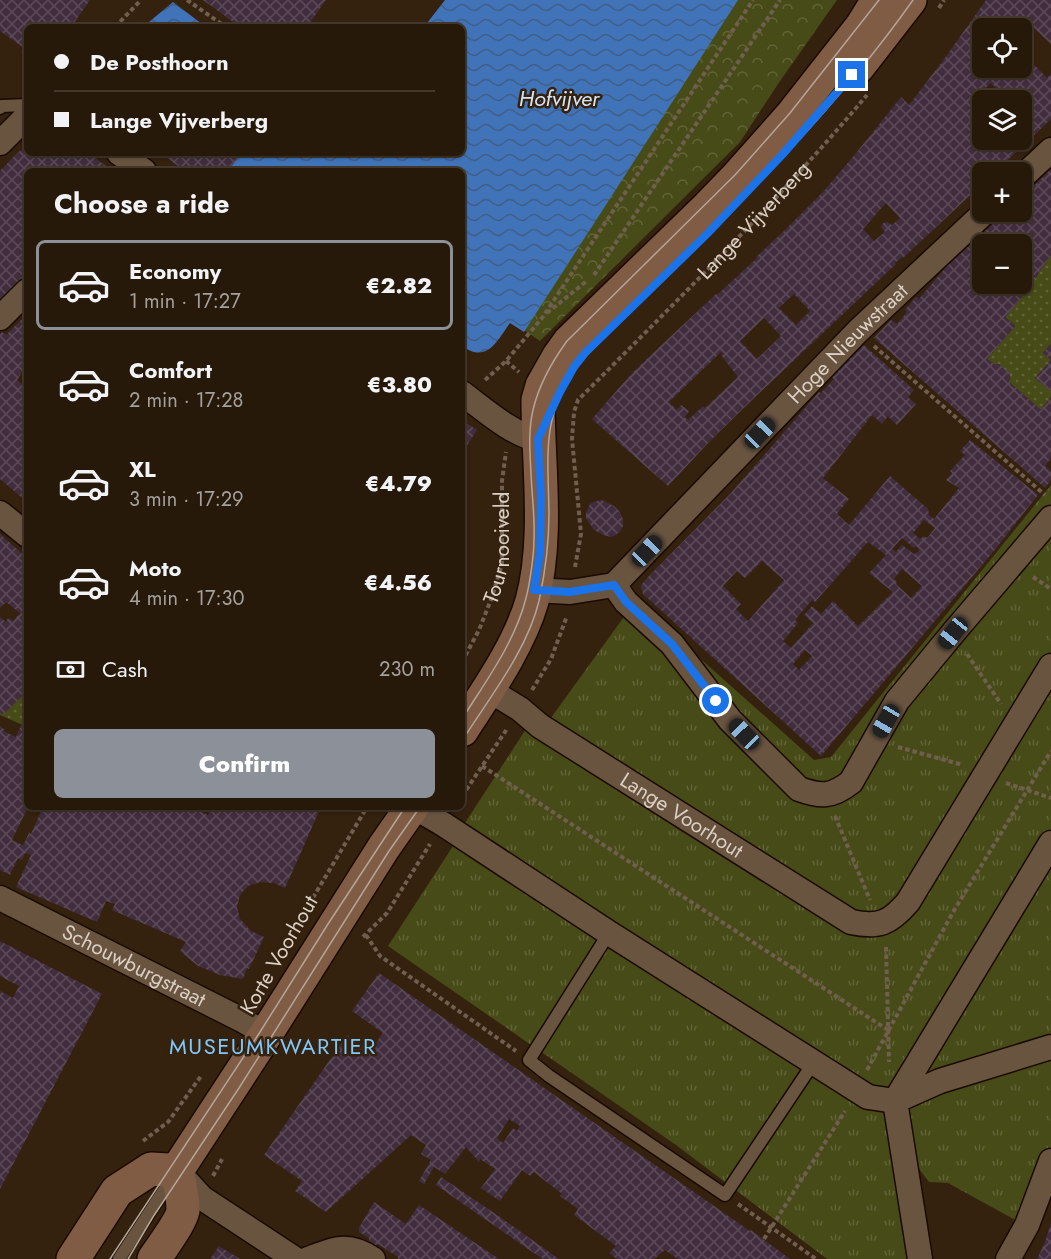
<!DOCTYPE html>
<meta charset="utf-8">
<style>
body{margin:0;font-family:Jost,sans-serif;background:#332618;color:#f1f3f6;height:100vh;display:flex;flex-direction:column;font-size:22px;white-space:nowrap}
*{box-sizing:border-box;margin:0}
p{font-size:20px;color:#a4a09c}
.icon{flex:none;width:33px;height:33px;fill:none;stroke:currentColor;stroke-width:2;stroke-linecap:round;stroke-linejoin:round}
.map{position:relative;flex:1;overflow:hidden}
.panel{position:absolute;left:24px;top:168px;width:441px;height:642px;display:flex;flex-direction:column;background:#27190a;border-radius:9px;box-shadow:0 2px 4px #0004,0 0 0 2px #43382b}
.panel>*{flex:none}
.guide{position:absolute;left:24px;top:24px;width:441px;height:132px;border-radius:9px;box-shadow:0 2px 4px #0004,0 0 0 2px #43382b;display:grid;align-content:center;height:132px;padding:0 30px;background:#27190a}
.controls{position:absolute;left:972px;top:18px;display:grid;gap:12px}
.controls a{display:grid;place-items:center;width:60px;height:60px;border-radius:9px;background:#27190a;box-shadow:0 2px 4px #0004,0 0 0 2px #43382b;font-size:30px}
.end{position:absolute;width:27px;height:27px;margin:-14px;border:8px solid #1a73e8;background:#fff;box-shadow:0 0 0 3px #fff}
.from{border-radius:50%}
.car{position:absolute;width:18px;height:36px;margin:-18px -9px;border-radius:8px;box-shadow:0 0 4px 2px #0007;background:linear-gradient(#222 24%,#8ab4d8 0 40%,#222 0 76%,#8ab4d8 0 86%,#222 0)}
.guide b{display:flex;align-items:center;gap:21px;height:57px;font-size:22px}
.guide b+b{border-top:2px solid #43382b}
.guide i{width:15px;height:15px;background:#f1f3f6}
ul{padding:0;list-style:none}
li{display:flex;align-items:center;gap:18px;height:90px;margin:0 12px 9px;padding:0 18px;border:3px solid transparent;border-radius:9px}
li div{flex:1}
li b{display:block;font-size:22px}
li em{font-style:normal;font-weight:800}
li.current{border-color:#8c9099}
li>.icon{width:54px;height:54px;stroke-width:1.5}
h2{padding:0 30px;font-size:27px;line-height:72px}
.pay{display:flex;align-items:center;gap:15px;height:66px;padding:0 30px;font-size:22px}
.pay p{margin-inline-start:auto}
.primary-button{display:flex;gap:12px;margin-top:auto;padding:12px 30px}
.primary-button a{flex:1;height:69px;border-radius:9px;background:#8c9099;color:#fff;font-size:24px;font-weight:800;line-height:69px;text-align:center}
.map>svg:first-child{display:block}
.grass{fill:url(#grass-tufts)}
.forest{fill:url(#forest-crowns)}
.garden{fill:url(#garden-dots)}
.water{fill:url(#water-waves)}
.building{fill:url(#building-cross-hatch);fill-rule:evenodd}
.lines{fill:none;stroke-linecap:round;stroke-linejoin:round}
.lane-casing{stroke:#1b0a00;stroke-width:15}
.street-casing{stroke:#1b0a00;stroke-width:27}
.secondary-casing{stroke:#1b0a00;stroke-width:36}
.path{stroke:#705f4f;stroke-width:4;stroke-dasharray:4.5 3;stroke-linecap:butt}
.lane{stroke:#695440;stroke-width:12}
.street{stroke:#695440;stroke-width:24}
.secondary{stroke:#805c44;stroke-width:33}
.tram{stroke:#b3a698;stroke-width:1.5}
.route{stroke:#1a73e8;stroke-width:8}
.labels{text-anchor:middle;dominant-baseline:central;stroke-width:5;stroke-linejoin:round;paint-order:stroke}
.street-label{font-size:21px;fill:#dbcfc3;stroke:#34210e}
.water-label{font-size:22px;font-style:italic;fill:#d6e4f7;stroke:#34210e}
.neighbourhood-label{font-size:22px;letter-spacing:1.5px;fill:#80c8f9;stroke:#34210e}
</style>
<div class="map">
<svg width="1051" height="1259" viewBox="0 0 1051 1259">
<defs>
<pattern id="grass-tufts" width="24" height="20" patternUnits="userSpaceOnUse" patternTransform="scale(1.5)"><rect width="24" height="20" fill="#474b17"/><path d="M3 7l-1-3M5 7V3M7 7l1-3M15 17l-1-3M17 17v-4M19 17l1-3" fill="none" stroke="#616437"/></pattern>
<pattern id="forest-crowns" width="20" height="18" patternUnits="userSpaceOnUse" patternTransform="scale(1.5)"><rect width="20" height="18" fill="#474b17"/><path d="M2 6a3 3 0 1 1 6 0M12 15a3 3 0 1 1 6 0" fill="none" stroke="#616437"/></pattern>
<pattern id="garden-dots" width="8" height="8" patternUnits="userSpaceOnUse" patternTransform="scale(1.5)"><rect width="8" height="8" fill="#474b17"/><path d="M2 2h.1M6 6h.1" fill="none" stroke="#616437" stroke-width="1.8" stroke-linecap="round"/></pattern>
<pattern id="water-waves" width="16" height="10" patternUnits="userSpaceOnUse" patternTransform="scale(1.5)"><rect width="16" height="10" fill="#4173b8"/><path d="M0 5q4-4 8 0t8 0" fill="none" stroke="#415e86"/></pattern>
<pattern id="building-cross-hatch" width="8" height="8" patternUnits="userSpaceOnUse" patternTransform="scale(1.5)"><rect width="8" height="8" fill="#422d3f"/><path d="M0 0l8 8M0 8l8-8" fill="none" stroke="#5d4a59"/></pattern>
</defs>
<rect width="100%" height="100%" fill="#34210e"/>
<path class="grass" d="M1051,485V1178L1019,1222L948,1183L929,1182L916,1165L901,1206L908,1259H827L676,1145L388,946L455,843L461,829L528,726L548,722L626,614L619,586L814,760L831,757Z"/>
<path class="forest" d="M727,0H837L778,84L740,142L540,341L515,324Z"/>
<g class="garden">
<path d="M1051,255V344L1043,353L1051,360L1035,378L1051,391V397L1041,410L1008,381L1010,379L1009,373L999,364H994L987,359L1015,326L1005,317L1028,290L1043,266Z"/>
<path d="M27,681V727L0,715V709Z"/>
</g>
<g class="water">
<path d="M445,0H738L524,332L510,323C497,341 487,364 462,346V171H228L241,153H462V27H424Z"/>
<path d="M173,2L206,27H155L149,22Z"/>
</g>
<g class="building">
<path d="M0,0H90L71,27H27V57L21,53L24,48L0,31Z"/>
<path d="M203,0H326L307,27H240Z"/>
<path d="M986,0H1051V44L1034,28L1022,40V28H982V68H1022V52L1047,78L1051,74V119L995,172H982V184L903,258L902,257L895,263L896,264L754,398L710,441L668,486L592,419L633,372L716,294H718L757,258V256L783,232L823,192L857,152L901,97L909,105L945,58ZM991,83L1003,95L997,100H1022V140H982V109L974,99ZM886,203L900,218L892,225L887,222L883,223L881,227L885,232L874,241L863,229ZM794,294L810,311L796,325L779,308ZM764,318L781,336L757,359L740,341ZM721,352L723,354L721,355L738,377L705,408L703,406L688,420L685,417L689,411L681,405L677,410L669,402Z"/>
<path d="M27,146V153H88L113,171H27V281L0,310V171L17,153Z"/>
<path d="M160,153H241L228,171H185Z"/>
<path d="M1051,169V255L1043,266L1028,290L1005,317L1015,326L987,359L994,364H999L1010,373V379L1008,381L1041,410L1051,397V458L1045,466L1051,471V480L1045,488L874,338L891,320L897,324L907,312L905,310L916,297L919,299L946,267L1006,212H1022V197ZM982,244H1022V284H982Z"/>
<path d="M27,314V365L17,380L27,388V502L0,479V334L2,332L6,335Z"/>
<path d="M1051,344V391L1035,378L1051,360L1043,353Z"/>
<path d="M864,345L914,390L908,397L916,404L897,425L888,416L882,424L872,415L823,478L849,499L837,514L849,525L890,476L928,509L929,515L934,519L959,488L946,480L952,473L950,471L965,455L960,451L970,440L1038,495L993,552L821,756L643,594L641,588V585L648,577L731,493L819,392L821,393L834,379L832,377ZM924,520L935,528L927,538L924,536L920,539L913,533ZM902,538L914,548L916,546L919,549L918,550L919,551L914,554L902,545L896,552L892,549ZM868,542L886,555L869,573L893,592L858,626L833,601L821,614L812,606L804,615L813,623L791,648L783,641L798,623L795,620L812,600L815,602ZM762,561L784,580L748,621L736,609L741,604L723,586L737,571L745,578ZM902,569L922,586L911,598L896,584L897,582L894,579ZM805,650L812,656L799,670L793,664Z"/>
<path d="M462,420L477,430L462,453Z"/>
<path d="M602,500L614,506L619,511L623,519V526L621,530L616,535L611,537L603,535L594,530L586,518V513L590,504L596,501Z"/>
<path d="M0,534L27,558V691L6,712L2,714L0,713V617L6,622L8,618L13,621L20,613L6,602L0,608Z"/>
<path d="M22,723L27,725L28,807L12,840L23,845L29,833L31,834L43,807H191L208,815L211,807H321L285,888L272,882V883L260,882L248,886L240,895L237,907L240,919L251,931L264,937L249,969L247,968L243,979L220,975L198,966L180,951L186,942L112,910L115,904L106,901L97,922L16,887L31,855L25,853L22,860L18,858L10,875L0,870V726L5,730L3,731L16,737Z"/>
<path d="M0,941L102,994L0,1189V991L13,998L19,986L0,976Z"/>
<path d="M379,973L750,1231L751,1230L790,1259H678L665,1250L654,1259H617L609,1253L616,1246L574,1215L578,1209L560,1196L562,1194L534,1172L530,1176L522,1170L500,1201L481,1188L495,1169L480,1159L479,1162L466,1147L445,1174L434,1167L424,1184L419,1181L431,1160L421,1154L426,1145L411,1135L326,1212L295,1191L302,1181L264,1155L347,1035L370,1051L383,1033L352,1011ZM509,1119L520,1126L517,1131L513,1128L503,1143L497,1138Z"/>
<path d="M441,1177L497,1215L559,1259H543L528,1249L436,1185Z"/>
<path d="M374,1202L406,1224L419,1205L499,1259H398V1257L378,1244L375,1245L369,1241V1238L359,1232V1228Z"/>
<path d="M1051,1223V1259H1037L1045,1242Z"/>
<path d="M219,1246L240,1259H210Z"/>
</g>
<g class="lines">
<g class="lane-casing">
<g id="lane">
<path d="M0,108L2,106L27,105"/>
<path d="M609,933L529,1060L549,1076L725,1195L814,1062"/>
<path d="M119,1259L172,1178"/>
</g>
</g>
<g class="street-casing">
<g id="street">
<path d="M0,143L27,116"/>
<path d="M119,153L144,171"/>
<path d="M1022,177L1051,150"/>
<path d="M0,318L27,291"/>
<path d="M462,393C481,407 515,437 538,439"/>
<path d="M0,513L27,535"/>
<path d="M614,585L626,602L672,644L730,720L799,789C821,797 832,797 851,782L897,701L953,633L1051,518"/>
<path id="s3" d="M614,585L858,331L985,212"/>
<path d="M534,590L570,592L614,585"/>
<path id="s4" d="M489,690L520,709L540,726L851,922C879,928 890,923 908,902L1051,666"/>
<path d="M414,807L443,824L609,933L868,1097L895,1101L940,1081L1051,1047"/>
<path id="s5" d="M0,898L242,1020L266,1034"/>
<path d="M176,1172L182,1176L202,1198L295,1259"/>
<path d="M308,1259C335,1249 347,1242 373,1259"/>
<path d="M920,1259L895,1101L1051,843"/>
<path d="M1008,1259L1027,1225L1051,1161"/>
</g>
</g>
<g class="secondary-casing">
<g id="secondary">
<path d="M858,67L910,0"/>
<path d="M462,730C487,691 519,646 532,601C549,538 538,465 538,400L542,386L559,356L569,342L708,207L737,177L792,115L862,26L878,0"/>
<path d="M176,1172L266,1034L384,847L412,807"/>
<path d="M73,1259L117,1191L151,1169L169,1170L176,1172"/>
<path d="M154,1259C161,1249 182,1220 183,1210C183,1199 180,1182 176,1172"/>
</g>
</g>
<g class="path">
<path d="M187,0L226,27"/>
<path d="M939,8L944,0"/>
<path d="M115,27L141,0"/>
<path d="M594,275L780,0"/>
<path d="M547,313L588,280"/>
<path d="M874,346L1045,495"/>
<path d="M506,361L519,372"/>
<path d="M485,380L506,361L542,318L753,0"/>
<path id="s1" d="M575,567L581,534L572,439L574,412L578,400C677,301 777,202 867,95"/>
<path d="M1033,577L1051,589"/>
<path d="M967,654L1001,704"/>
<path id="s2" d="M462,662L479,630L492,597L502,564V481L506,452"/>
<path d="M532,690L551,659L567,616"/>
<path d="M898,747L963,765"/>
<path d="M482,766L888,1030"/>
<path d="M1006,783L1051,798"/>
<path d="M462,796L507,729"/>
<path d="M835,816L870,900"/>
<path d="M366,935L380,956L516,1051"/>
<path d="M363,937L387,913L430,844"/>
<path d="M286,943L367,807"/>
<path d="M886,947L889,1062"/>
<path d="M867,1070L953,912L1051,751"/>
<path d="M143,1141L168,1122L201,1076"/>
<path d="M213,1176L222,1159"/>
<path d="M738,1204L816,1259"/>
<path d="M764,1239L845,1111"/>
</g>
<use href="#lane" class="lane"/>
<use href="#street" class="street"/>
<use href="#secondary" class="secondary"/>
<g class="tram">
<path d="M462,719C486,681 515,642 526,598C530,583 534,554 534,539C535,518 532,496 531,474C530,453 528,431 533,410C539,384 551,363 567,341L735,175L790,113L879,0"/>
<path d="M462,741C489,698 527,651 539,601C545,573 549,543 549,514C548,448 540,410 587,355C700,241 820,132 913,0"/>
<path d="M110,1259L260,1032L328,924L405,807"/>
<path d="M128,1259L153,1217L239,1088L389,851L420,807"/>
</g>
</g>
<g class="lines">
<path class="route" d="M716,701L672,644L626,602L614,585L570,592L534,590L540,554L541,497L538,439L560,392L574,367L585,353L707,234L782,155L852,75"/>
</g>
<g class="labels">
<g class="street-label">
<text stroke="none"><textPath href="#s1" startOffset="420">Lange Vijverberg</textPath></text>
<text stroke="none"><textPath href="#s3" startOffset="336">Hoge Nieuwstraat</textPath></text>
<text stroke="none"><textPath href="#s2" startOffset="122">Tournooiveld</textPath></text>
<text stroke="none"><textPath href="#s4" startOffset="230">Lange Voorhout</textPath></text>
<text transform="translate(279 955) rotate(-60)">Korte Voorhout</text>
<text stroke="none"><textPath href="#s5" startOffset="150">Schouwburgstraat</textPath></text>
</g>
<g class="water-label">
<text x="559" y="98">Hofvijver</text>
</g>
<g class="neighbourhood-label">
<text x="273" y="1046">MUSEUMKWARTIER</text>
</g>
</g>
</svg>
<div class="controls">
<a><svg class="icon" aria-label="locate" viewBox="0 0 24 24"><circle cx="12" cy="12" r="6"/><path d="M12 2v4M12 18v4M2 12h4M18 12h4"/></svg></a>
<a><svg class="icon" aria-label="layers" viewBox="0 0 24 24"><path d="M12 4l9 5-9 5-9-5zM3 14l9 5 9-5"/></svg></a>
<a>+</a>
<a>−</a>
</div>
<i class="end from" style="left:716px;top:701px"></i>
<i class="end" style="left:852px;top:75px"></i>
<i class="car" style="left:760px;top:433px;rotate:44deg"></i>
<i class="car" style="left:647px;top:551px;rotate:44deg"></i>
<i class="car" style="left:953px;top:633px;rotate:219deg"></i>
<i class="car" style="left:886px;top:721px;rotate:210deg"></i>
<i class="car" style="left:744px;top:734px;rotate:316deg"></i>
<div class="guide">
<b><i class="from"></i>De Posthoorn</b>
<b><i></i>Lange Vijverberg</b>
</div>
<section class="panel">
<h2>Choose a ride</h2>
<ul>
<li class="current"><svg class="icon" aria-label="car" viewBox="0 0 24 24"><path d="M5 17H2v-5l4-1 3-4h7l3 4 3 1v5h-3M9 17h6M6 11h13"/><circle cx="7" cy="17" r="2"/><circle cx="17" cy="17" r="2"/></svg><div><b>Economy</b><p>1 min · 17:27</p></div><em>€2.82</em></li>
<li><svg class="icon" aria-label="car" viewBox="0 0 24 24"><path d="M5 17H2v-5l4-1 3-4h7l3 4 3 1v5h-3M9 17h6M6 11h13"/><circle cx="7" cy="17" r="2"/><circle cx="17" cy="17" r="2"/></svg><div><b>Comfort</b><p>2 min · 17:28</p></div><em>€3.80</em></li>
<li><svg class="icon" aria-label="car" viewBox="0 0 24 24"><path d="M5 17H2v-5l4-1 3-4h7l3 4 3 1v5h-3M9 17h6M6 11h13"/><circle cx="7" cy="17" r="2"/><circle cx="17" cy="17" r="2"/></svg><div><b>XL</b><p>3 min · 17:29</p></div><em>€4.79</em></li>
<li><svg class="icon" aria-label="car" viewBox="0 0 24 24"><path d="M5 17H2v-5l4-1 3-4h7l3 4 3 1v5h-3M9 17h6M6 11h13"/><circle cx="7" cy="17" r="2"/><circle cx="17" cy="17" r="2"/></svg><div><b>Moto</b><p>4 min · 17:30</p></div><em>€4.56</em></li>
</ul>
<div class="pay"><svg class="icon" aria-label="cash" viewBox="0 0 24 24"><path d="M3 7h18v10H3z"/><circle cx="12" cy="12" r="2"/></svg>Cash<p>230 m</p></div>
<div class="primary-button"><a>Confirm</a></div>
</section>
</div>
